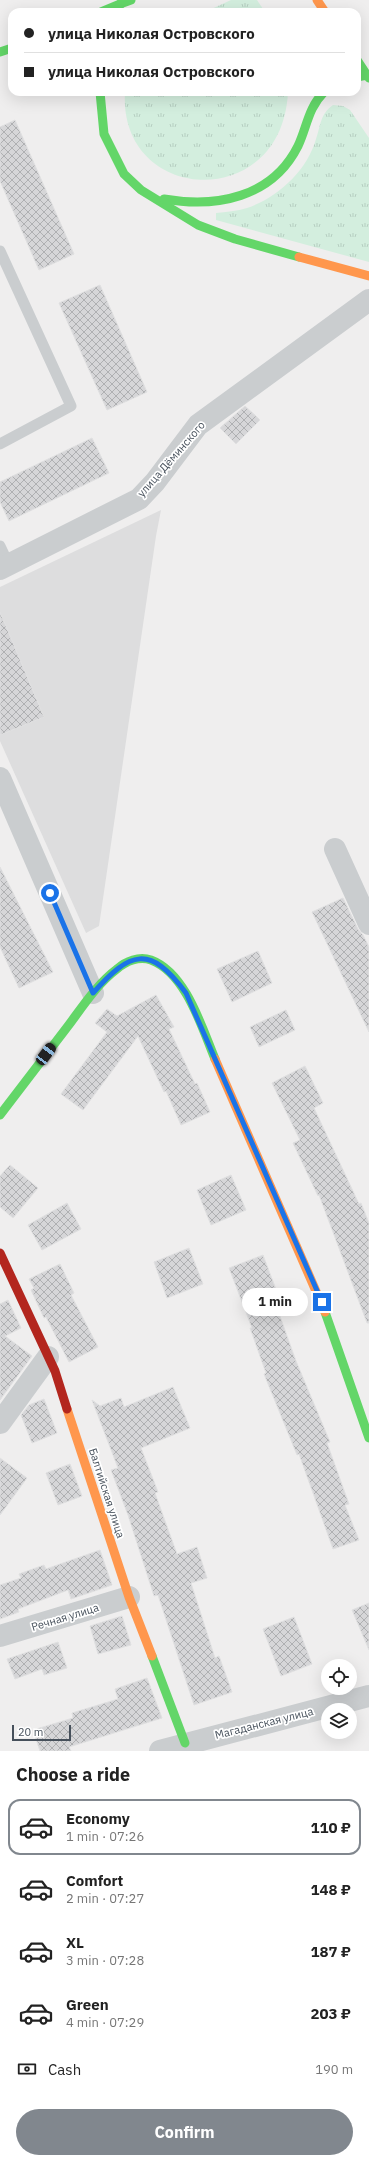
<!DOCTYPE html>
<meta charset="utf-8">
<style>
body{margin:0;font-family:"IBM Plex Sans",sans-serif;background:#f6f6f6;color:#222;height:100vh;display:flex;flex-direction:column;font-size:15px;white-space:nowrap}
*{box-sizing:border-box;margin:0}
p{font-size:13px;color:#767676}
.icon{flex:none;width:22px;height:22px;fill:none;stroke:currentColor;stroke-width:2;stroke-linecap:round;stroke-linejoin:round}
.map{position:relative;height:1751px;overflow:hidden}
.sheet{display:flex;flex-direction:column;background:#fff;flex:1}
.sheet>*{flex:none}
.top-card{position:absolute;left:8px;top:8px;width:353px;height:88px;border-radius:12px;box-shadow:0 4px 16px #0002;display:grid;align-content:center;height:88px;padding:0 16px;background:#fff}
.controls{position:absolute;left:321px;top:1659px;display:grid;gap:8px}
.controls a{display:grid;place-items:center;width:36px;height:36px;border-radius:50%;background:#fff;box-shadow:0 4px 16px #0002;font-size:20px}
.scale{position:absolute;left:12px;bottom:10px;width:59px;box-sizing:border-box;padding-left:4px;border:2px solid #46505b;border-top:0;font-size:11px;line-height:14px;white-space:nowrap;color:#46505b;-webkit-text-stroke:3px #fff;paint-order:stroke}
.end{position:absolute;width:18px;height:18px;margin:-9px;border:5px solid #1a73e8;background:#fff;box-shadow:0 0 0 2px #fff}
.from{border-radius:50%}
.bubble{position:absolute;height:28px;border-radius:14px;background:#fff;box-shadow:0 4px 16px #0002;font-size:13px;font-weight:700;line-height:28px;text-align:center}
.car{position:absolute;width:12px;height:24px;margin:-12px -6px;border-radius:5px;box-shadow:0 0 3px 1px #0007;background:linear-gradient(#222 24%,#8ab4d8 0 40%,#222 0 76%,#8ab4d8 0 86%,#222 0)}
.top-card b{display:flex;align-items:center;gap:14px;height:38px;font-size:15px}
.top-card b+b{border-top:1px solid #e0e0e0}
.top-card i{width:10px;height:10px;background:#222}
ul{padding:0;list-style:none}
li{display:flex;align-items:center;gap:12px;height:56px;margin:0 8px 6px;padding:0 8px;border:2px solid transparent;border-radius:12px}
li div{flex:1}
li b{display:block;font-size:15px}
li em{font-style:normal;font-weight:700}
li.active{border-color:#81878e}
li>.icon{width:36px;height:36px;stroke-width:1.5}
h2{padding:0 16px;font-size:18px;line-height:48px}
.pay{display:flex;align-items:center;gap:10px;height:44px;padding:0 16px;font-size:15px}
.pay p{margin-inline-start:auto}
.button{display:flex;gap:8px;margin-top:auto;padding:8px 16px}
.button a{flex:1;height:46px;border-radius:24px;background:#81878e;color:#fff;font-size:16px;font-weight:700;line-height:46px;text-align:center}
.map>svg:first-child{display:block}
.education{fill:#ddddde}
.grass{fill:url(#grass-tufts)}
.building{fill:url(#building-cross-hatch);stroke:#e0e0e1}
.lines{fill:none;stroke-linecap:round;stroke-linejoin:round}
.lane{stroke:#cacdcf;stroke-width:11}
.street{stroke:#cacdcf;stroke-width:22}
.fast{stroke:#63d668;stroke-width:9}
.slow{stroke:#ff974d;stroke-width:9}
.jam{stroke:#b3261e;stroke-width:9}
.route{stroke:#1a73e8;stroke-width:5}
.labels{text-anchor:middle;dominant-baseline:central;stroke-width:3.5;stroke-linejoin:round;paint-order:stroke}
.street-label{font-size:11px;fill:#46505b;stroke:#fff}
</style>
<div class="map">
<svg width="369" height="1751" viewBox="0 0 369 1751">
<defs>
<pattern id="grass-tufts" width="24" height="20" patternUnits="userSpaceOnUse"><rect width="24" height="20" fill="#d3eede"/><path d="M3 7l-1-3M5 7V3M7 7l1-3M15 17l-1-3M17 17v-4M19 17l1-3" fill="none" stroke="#b6cec1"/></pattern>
<pattern id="building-cross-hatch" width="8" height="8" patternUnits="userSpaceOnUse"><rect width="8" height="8" fill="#d6d6d8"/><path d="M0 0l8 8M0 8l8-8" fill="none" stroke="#afb0b2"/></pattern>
</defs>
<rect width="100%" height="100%" fill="#efeeee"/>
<path class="education" d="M161,510L156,536L99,926L86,933L0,741V587Z"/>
<g class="grass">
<path d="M231,0H257L265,12H205Z"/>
<path d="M125,92H288C282,214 118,204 125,92Z"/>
<path d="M333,105L343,106L350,110L369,138V262L216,220V213C226,212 237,211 247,208C277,198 307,171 316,139C321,125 320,114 333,105Z"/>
</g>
<g class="building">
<path d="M15,120L74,254L39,270L0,181V127Z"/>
<path d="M100,285L147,392L107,410L59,303Z"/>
<path d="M245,406L260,420L236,444L220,428Z"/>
<path d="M92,438L109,473L9,521L0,502V482Z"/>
<path d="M0,612L44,717L0,735Z"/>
<path d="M0,867L53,972L19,988L0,947Z"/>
<path d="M343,898L358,929L363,935L369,947V1032L312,912Z"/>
<path d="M258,951L272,983L232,1002L217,969Z"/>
<path d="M156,995L174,1027L169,1029L195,1084L197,1083L210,1112L181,1125L166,1091L164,1092L138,1036L83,1110L61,1094L107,1032L95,1023L107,1009L117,1016Z"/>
<path d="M286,1010L295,1030L259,1047L250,1027Z"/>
<path d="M305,1066L323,1103L314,1108L359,1204L361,1203L369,1223V1323H367L319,1195L318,1196L293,1143L300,1140L272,1083Z"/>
<path d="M10,1165L38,1188L13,1218L0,1207V1176Z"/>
<path d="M231,1175L246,1210L211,1225L197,1190Z"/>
<path d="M67,1203L81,1229L42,1250L28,1225Z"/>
<path d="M189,1248L203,1284L167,1298L154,1262Z"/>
<path d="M263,1255L277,1292L272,1294L296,1361L330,1442L327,1443L349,1504L345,1505L359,1540L333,1549L299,1454L297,1455L264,1374L266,1373L250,1328H252L229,1268Z"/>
<path d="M60,1264L74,1293L71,1295L98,1347L69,1362L46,1317L44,1318L31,1290L34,1288L29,1279Z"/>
<path d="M8,1300L21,1328L5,1336L32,1356L0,1400V1304Z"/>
<path d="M173,1387L190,1428L141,1448L158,1492L155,1493L177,1554L197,1547L207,1578L191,1583L215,1658L219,1656L232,1692L194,1705L158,1595L154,1596L128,1515L111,1470L118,1468L92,1400L100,1406L121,1398L124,1407Z"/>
<path d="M44,1399L57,1433L32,1443L21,1415L29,1405Z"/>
<path d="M0,1458L27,1478L0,1515Z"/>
<path d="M70,1464L82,1496L58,1505L46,1473Z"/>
<path d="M100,1550L112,1585L71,1599L68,1590L18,1609L19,1612L0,1619V1585L21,1578L19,1574L44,1565L46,1569Z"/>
<path d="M369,1603V1650L352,1610Z"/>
<path d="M122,1616L131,1645L98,1654L90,1626Z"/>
<path d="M294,1617L312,1664L281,1676L263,1629Z"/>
<path d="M58,1642L67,1668L44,1675L42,1669L15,1679L7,1659Z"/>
<path d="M147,1678L162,1718L69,1747L71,1751H40L33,1730L73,1718L72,1713L118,1699L115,1689Z"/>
</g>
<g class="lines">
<g class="lane">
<path d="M0,251L71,406L0,444"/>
<path d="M0,546L9,565"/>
</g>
<g class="street">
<path d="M0,569L139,499L155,482L198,425L369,300"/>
<path d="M0,778L93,993"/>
<path d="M335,849L369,924"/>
<path d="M0,1423L48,1357"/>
<path d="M0,1636L129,1597"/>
<path d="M160,1751L369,1696"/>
</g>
<g class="fast">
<path d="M101,12L120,4"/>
<path d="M118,12L120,4L131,0"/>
<path d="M0,52L12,48"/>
<path d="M357,60L367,75"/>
<path d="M357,77L367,75L369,78"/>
<path d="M100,92L104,134L124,174L141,190L198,225L235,239L299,257"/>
<path d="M164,199C216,208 272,198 298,146C307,127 308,108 324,92"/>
<path d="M0,1115C23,1085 45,1056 68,1026C83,1006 97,984 117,969C126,961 139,956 151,960C186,973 202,1028 215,1059"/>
<path d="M325,1312L369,1438"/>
<path d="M152,1656L185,1743"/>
</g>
<g class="slow">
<path d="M317,0L325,12"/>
<path d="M299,257L369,276"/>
<path d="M215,1059L325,1312"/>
<path d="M67,1409L129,1597L152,1656"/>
</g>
<path class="jam" d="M0,1253L55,1371L67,1409"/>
</g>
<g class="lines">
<path class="route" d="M50,893L93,993C130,951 150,944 186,993L322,1302"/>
</g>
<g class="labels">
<g class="street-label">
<text transform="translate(171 459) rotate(-49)">улица Дёминского</text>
<text transform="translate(107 1493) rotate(72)">Балтийская улица</text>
<text transform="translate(65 1617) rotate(-17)">Речная улица</text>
<text transform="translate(264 1723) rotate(-14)">Магаданская улица</text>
</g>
</g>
</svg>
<div class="controls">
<a><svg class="icon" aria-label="locate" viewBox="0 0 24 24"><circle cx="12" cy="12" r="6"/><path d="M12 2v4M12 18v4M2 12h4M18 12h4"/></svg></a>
<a><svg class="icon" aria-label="layers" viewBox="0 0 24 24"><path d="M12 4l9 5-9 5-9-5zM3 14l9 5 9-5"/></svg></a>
</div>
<div class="scale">20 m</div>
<i class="end from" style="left:50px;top:893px"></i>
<i class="end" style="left:322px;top:1302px"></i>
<div class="bubble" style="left:242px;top:1288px;width:66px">1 min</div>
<i class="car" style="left:46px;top:1054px;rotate:37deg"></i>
<div class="top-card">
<b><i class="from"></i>улица Николая Островского</b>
<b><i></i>улица Николая Островского</b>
</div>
</div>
<section class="sheet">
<h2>Choose a ride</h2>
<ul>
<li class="active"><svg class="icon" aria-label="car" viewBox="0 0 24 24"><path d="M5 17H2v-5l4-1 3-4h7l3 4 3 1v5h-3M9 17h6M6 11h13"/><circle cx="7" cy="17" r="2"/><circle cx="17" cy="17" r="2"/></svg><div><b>Economy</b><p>1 min · 07:26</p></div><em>110 ₽</em></li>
<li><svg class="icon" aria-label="car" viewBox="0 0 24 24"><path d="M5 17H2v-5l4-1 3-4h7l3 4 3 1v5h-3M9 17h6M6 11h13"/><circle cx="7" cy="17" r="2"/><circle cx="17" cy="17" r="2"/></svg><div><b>Comfort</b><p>2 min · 07:27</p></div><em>148 ₽</em></li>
<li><svg class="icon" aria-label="car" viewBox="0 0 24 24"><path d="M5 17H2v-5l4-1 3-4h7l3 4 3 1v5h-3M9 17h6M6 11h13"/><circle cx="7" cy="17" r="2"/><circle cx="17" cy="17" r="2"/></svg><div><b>XL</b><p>3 min · 07:28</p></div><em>187 ₽</em></li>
<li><svg class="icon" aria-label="car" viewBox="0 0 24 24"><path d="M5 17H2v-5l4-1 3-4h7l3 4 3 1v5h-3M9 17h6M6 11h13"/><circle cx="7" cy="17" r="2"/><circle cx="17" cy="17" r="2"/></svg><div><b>Green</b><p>4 min · 07:29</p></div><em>203 ₽</em></li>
</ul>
<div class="pay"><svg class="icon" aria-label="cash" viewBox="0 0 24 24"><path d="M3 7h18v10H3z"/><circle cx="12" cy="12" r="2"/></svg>Cash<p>190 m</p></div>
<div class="button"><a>Confirm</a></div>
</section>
